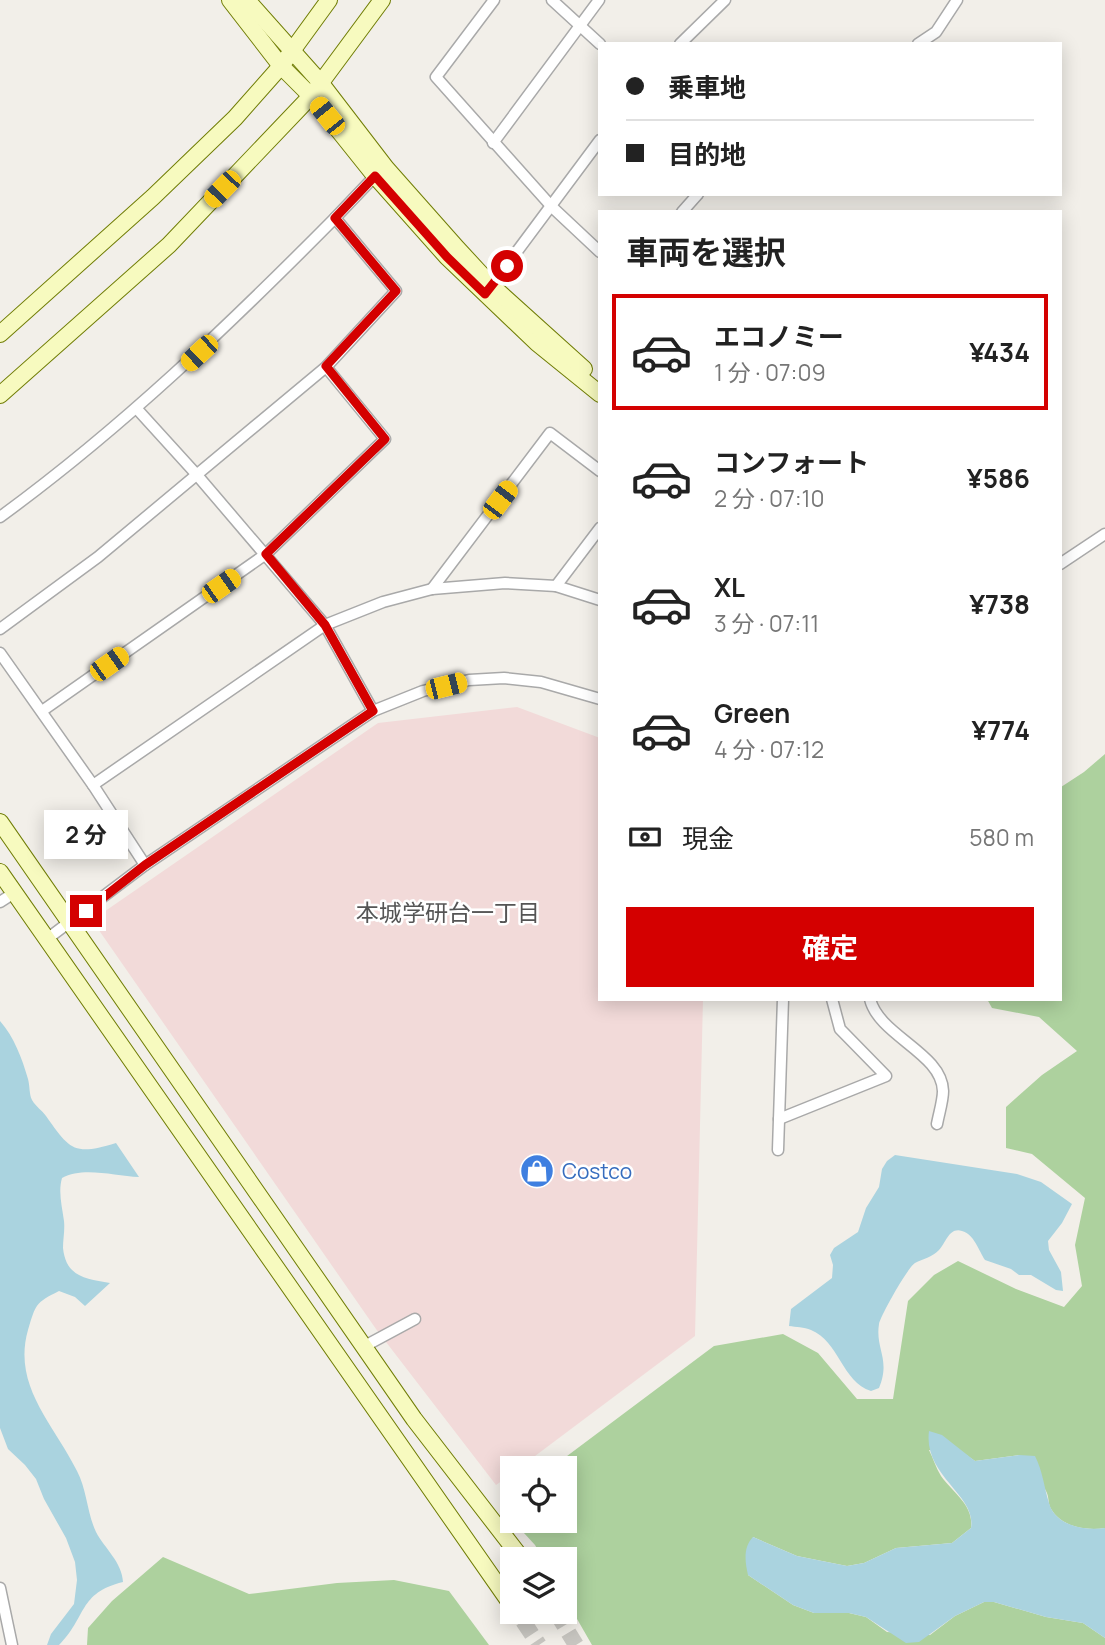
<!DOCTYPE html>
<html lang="ja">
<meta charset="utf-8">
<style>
body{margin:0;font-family:Manrope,"Noto Sans JP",sans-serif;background:#f2f2f2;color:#222;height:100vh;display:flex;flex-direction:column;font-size:26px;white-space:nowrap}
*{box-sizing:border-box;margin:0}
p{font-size:23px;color:#767676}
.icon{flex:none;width:38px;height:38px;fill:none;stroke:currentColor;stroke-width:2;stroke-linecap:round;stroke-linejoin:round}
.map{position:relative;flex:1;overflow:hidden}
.sheet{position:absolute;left:598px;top:210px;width:464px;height:791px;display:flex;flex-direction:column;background:#fff;border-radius:0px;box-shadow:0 4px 18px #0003}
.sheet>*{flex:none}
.guide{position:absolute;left:598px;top:42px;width:464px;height:154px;border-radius:0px;box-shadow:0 4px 18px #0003;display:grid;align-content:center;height:154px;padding:0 28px;background:#fff}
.fabs{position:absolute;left:500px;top:1456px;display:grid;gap:14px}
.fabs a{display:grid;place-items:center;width:77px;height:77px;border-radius:0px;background:#fff;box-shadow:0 4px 18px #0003;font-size:35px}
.end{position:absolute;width:32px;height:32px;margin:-16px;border:9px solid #d40000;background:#fff;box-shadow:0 0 0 4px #fff}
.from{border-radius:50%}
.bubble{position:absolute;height:49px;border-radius:0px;background:#fff;box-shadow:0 4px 18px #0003;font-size:23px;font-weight:700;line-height:49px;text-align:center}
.car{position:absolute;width:21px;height:42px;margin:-21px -10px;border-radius:9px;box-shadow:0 0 5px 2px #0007;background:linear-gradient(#f5c518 24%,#345 0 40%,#f5c518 0 76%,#345 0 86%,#f5c518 0)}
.guide b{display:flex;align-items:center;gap:24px;height:66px;font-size:26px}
.guide b+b{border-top:2px solid #e0e0e0}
.guide i{width:18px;height:18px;background:#222}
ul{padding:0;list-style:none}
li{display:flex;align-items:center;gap:21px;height:116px;margin:0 14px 10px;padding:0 14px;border:4px solid transparent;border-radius:0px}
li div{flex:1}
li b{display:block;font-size:26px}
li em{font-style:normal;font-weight:700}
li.selected{border-color:#d40000}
li>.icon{width:63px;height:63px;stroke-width:1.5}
h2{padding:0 28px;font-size:32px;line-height:84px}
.pay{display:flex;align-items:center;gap:18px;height:77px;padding:0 28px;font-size:26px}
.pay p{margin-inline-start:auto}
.primary-button{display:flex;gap:14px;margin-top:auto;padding:14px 28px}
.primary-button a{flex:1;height:80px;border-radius:0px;background:#d40000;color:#fff;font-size:28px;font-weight:700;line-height:80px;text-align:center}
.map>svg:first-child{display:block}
.commercial{fill:#f2dad9}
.forest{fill:#add19e}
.water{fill:#aad3df}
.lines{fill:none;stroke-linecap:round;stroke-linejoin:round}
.secondary-tunnel{stroke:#c8c6c1;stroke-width:16;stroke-dasharray:16 8;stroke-linecap:butt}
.street-casing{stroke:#a9a9a9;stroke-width:13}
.secondary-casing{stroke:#707d05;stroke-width:18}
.street{stroke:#fff;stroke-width:10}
.secondary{stroke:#f7fabf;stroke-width:16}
.route{stroke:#d40000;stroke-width:9}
.labels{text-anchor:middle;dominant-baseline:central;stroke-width:5;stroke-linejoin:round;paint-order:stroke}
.shop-label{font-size:21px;fill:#366cbe;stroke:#fff;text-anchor:start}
.neighbourhood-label{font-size:23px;fill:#555;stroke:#fff}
</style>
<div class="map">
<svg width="1105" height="1645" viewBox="0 0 1105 1645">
<rect width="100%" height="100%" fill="#f2efe9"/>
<path class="commercial" d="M517,707L600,738V999H703L695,1336L519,1468H513V1473L496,1485L376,1329L96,926L98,916L378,723Z"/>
<g class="forest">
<path d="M1105,754V1528C1086,1531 1060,1527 1050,1507C1048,1502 1049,1496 1046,1491C1040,1478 1028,1466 1019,1455L975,1461L962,1452L929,1450C933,1458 936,1468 941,1476C953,1493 974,1505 971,1528L952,1543L896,1548L864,1563L847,1566L797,1556L753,1537L748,1575L793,1605L814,1613H849L866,1617L887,1632L930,1635L955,1616L984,1602H994L1046,1617L1083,1623L1105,1638V1645H592L565,1598V1559H543L535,1545L513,1521H565V1468H551L714,1346L783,1334L818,1353L857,1399H893L908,1301L934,1275L958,1261L1016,1289L1064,1307L1082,1286L1075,1245L1085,1198L1032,1154L1006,1148V1107L1042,1075L1077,1051L1039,1017L992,1008L987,999H1060L1061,787L1084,772Z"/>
<path d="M163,1557L249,1594L337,1583L394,1580L449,1591L489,1645H87L88,1628L112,1601Z"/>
</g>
<g class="water">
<path d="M0,1021C14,1037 22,1058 28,1079C30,1086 29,1094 32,1100C36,1107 42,1110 46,1116C70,1150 74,1156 116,1143L139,1177C115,1176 83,1166 62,1178C58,1192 62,1206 64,1221C65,1230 63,1239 63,1248C66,1277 86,1279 110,1283L85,1306L75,1297L59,1291C35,1303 36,1304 28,1330C12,1386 54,1424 77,1471C87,1490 87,1513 96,1532C105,1549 122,1562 123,1582C78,1593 87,1617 59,1645H47L51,1634L74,1604L77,1580L75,1562L66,1538L44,1499L36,1479L25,1465L8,1449L0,1428Z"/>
<path d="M895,1155L1017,1174L1041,1182L1072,1204L1062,1223L1048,1241L1049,1250L1061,1272L1063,1291L1056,1290L1031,1275H1019L1011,1269L985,1260C979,1251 974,1234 962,1231C949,1227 946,1243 939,1250C932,1257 923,1259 915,1263C908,1267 881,1315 879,1324C875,1349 891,1359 879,1388L871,1391C842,1382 839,1341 811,1330C804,1327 796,1327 789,1326L791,1309L832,1278L833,1265L830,1255L834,1248L858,1232L866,1208L879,1187L882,1169L887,1161Z"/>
<path d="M929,1431L942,1435L975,1461L1019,1455L1035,1456C1043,1472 1044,1487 1049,1503C1055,1526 1086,1531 1105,1528V1638L1083,1623L1046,1617L994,1602H984L955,1616L919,1642L906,1643L866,1617L849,1613H814L793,1605L748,1575C745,1562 743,1547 753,1537L797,1556L847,1566L864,1563L896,1548L952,1543L971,1528C977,1495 923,1476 929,1431Z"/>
</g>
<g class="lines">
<g class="secondary-tunnel">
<path d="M556,1612L576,1645"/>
<path d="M523,1621L539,1645"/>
</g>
<g class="street-casing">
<g id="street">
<path d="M494,0L436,77L552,207L600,252"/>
<path d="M552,0L600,44"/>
<path d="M680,44L725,0"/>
<path d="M918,44L936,32L957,0"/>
<path d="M493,143L599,0"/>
<path d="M682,212L698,194"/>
<path d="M335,218L375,176"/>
<path d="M489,289L600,140"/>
<path d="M137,409L197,475L325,625L373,711"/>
<path d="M0,517C122,428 229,325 335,218L396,291L326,367L98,557L0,629"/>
<path d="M1060,564L1105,534"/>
<path d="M556,586L600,528"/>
<path d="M432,589L550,433L600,471"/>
<path d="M0,653L93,785L145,865"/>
<path d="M42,711L266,554L385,439L326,367"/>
<path d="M93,785L325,625L383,602L432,589L505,583L556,586L600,600"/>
<path d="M0,902L14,893"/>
<path d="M47,939L145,865L373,711L423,691L469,680L504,678L541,682L600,699"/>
<path d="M870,999C879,1036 942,1053 943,1091C943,1101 939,1113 937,1124"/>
<path d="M779,1119L886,1076L840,1029L832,999"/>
<path d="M778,1150L783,999"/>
<path d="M363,1347L415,1319"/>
<path d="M0,1588L12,1645"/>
</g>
</g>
<g class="secondary-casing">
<g id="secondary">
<path d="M230,0L281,66L311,96L375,176L447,257L537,343L600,394"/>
<path d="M247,0L320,82L386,168L456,247L492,286L584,369"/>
<path d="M0,334L153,197L235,118L281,66L329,0"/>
<path d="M0,395L169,245L311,96L382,0"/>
<path d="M0,822L414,1419L522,1559"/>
<path d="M0,872L513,1607"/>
</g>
</g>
<use href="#street" class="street"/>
<use href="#secondary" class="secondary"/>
</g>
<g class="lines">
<path class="route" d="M86,911L145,865L373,711L325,625L266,554L385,439L326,366L396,291L335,218L375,176L447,257L485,294L507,266"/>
</g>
<defs>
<g id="shop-disc" transform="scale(1.75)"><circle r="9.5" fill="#3f7fe0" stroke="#fff"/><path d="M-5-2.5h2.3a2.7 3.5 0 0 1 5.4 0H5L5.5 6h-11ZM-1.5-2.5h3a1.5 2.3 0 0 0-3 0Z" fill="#fff"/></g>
</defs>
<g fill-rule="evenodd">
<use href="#shop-disc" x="537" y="1171"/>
</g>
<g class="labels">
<g class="shop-label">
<text x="562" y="1171">Costco</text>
</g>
<g class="neighbourhood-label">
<text x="448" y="912">本城学研台一丁目</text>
</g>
</g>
</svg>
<div class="fabs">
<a><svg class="icon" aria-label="locate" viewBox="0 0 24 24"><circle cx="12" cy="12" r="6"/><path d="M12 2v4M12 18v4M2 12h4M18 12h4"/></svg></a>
<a><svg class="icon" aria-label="layers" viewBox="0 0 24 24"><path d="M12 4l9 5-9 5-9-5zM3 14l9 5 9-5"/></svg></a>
</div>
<i class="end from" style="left:507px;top:266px"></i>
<i class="end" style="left:86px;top:911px"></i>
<div class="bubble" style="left:44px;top:810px;width:84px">2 分</div>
<i class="car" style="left:327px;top:116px;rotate:321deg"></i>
<i class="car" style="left:222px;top:189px;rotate:224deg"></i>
<i class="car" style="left:199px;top:353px;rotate:227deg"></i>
<i class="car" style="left:500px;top:500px;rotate:37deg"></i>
<i class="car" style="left:221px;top:586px;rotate:55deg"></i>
<i class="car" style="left:109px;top:664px;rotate:55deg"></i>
<i class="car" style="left:446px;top:686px;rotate:76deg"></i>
<div class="guide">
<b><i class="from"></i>乗車地</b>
<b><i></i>目的地</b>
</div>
<section class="sheet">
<h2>車両を選択</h2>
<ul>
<li class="selected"><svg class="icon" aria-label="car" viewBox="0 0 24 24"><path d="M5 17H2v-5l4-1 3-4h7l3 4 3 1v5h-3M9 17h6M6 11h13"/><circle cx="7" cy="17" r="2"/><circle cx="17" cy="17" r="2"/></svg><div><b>エコノミー</b><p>1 分 · 07:09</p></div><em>¥434</em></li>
<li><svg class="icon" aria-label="car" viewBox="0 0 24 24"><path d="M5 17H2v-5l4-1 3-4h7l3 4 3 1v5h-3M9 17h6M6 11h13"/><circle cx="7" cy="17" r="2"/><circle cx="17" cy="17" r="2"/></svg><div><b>コンフォート</b><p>2 分 · 07:10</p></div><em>¥586</em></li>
<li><svg class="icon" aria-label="car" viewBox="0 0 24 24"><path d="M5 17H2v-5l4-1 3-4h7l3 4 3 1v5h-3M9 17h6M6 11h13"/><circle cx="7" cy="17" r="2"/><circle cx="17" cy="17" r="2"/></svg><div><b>XL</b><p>3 分 · 07:11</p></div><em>¥738</em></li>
<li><svg class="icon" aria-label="car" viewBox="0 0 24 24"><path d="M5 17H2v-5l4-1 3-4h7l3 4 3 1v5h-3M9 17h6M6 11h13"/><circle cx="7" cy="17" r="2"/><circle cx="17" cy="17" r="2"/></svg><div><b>Green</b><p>4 分 · 07:12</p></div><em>¥774</em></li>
</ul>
<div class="pay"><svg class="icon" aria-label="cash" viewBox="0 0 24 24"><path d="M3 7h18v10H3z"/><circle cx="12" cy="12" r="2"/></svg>現金<p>580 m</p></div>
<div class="primary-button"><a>確定</a></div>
</section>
</div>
